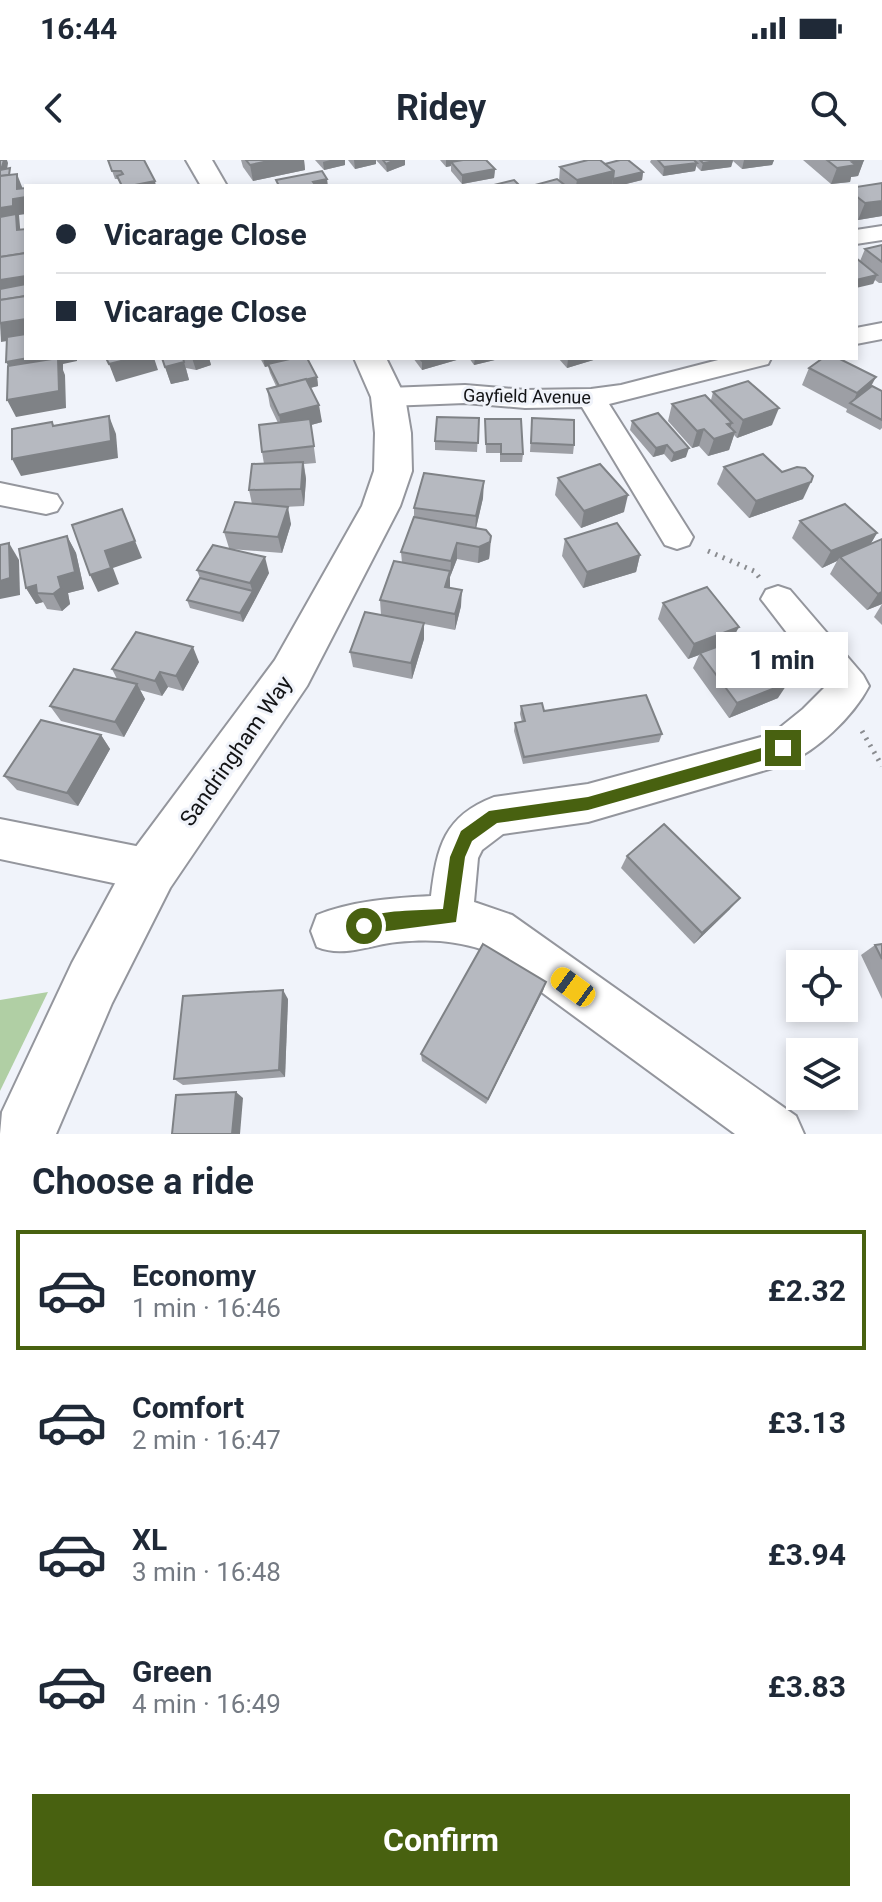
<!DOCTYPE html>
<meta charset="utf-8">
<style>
body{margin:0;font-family:Roboto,sans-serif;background:#f2f2f3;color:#1f2937;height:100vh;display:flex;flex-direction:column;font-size:30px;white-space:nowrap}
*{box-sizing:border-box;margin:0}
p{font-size:26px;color:#747a83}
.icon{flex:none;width:44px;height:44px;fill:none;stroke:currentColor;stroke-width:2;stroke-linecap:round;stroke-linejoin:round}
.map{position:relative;height:974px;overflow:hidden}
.sheet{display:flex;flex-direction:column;background:#fff;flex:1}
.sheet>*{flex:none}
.hud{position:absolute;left:24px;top:24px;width:834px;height:176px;border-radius:0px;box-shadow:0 4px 12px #0003;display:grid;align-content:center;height:176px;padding:0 32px;background:#fff}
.tools{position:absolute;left:786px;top:790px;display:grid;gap:16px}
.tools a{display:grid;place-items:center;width:72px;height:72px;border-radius:0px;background:#fff;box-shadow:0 4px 12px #0003;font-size:40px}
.end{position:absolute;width:36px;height:36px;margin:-18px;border:10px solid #486110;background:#fff;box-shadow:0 0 0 4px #fff}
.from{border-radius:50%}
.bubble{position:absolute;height:56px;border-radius:0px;background:#fff;box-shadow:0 4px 12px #0003;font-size:26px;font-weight:700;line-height:56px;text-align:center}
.car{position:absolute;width:24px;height:48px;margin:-24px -12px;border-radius:10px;box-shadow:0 0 6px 2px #0007;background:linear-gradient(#f5c518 24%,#345 0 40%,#f5c518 0 76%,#345 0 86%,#f5c518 0)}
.hud b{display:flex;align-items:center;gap:28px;height:76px;font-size:30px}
.hud b+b{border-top:2px solid #e0e1e3}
.hud i{width:20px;height:20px;background:#1f2937}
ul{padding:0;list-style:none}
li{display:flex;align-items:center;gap:24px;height:120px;margin:0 16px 12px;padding:0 16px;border:4px solid transparent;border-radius:0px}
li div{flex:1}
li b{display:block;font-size:30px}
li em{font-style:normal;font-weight:700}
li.current{border-color:#486110}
li>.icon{width:72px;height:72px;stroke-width:1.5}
h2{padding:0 32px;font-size:36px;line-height:96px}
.cta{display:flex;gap:16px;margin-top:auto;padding:16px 32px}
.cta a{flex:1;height:92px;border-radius:0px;background:#486110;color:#fff;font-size:32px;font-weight:700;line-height:92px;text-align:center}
.status{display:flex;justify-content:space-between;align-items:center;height:56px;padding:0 40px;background:#fff;direction:ltr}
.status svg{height:22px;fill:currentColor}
header{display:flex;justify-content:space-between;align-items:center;height:104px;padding:0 32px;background:#fff;font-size:36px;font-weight:700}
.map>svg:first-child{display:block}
.green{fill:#b0cfa4}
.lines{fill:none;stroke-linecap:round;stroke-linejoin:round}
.street-casing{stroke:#94969d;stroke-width:4}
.secondary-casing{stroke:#94969d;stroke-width:4}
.path{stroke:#8a8c90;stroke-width:5;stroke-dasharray:2 6;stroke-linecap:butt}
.street{fill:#fff;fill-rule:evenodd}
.secondary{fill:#fff;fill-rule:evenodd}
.wall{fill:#9d9fa5}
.shaded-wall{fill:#7f8286}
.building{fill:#b6b9c0;stroke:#7f8286;stroke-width:2}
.route{fill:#486110}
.labels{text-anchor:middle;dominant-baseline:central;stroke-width:6;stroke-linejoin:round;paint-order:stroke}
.far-street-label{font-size:18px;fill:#131416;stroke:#f0f3fa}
.street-label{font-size:22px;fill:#131416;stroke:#f0f3fa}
</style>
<div class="status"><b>16:44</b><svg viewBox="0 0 49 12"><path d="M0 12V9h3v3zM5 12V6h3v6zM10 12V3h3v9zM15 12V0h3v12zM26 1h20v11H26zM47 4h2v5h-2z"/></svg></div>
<header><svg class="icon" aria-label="back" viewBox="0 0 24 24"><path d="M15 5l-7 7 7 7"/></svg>Ridey<svg class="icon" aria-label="search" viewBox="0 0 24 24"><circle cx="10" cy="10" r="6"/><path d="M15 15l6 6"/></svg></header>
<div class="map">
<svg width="882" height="974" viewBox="0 0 882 974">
<rect width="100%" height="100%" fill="#f0f3fa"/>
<path class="green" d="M48,832L0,931V840Z"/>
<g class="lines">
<g class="street-casing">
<g id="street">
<path d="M882,66V80L856,84V70Z"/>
<path d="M882,163V179L856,184V168Z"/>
<path d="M726,198H771L768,204L609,244L693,377L689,385L677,389L665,385L582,247L525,248L465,243L388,246L378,243L374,237L378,231L388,228L465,225L525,230L591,229L621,225Z"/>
<path d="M0,323L57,335L62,343L57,351L46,354L0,345Z"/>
<path d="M778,426L790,430L863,515L869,526C853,557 815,593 783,605L588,662L503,674L482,690L478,698L474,742L512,755L796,956L804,974H735L484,790C452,780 430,779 397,782C369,785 343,798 317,787L311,771L317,755C352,741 393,738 431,736C437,687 444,656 494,637L588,624L772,574L803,549L827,525L761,439L766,430Z"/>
<path d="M0,659L151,689L166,695L173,710L166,725L151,731L0,699Z"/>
</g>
</g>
<g class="secondary-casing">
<g id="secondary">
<path d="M186,0H212L227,26H201Z"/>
<path d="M354,198H386L405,237L411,273L412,311L400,346L307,526L170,728L112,843L56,974H0L2,952L72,803L132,692L275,500L362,346L374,311L375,273L371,237Z"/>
</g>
</g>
<g class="path">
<path d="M708,391L754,411L759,417"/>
<path d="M862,571L882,606"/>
</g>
<use href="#street" class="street"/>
<use href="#secondary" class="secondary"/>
</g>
<g class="wall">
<path d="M108,0L156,25L164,26H121L118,19H115Z"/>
<path d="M241,0H304L305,10L253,21L243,7Z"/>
<path d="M315,0H345V5L324,10Z"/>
<path d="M348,0H376V4L355,9Z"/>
<path d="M376,0H405V5L387,12Z"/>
<path d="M440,0H486L495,9L494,18L462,24L451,11V6L446,7Z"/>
<path d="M651,0H774L772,5L742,9L733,1L731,7L701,11L696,6L695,11L663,16L650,2Z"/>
<path d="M803,0H864L858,16L851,17L850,22L831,24Z"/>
<path d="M605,4L643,12L642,20L618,26H535V25L559,21L560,7Z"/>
<path d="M882,23V56L858,60L856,58V27Z"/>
<path d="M882,85V123H879L875,120L873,124L860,101L865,89Z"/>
<path d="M162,198H209L211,205L196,210L186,208L189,220L171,224Z"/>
<path d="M260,198H307L317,217L318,226L310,228L322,262L311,265L316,303L304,304L306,319L304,346L283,347L291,364L282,393L230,389L269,413L243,462L190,448L187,440L200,418L197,410L229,388L224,372L252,344L249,330L264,304L262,292L278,263L270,246L267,229L276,226L270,213L268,206L265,207Z"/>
<path d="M413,198H460V199L422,210Z"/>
<path d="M469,198H503L474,205Z"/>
<path d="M558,198H600L567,208Z"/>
<path d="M809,208L872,226L882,231V268L880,270L846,252L847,249L802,225Z"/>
<path d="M713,232L772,265L737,278L734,275L729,290L708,296L699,286L692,288L668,261L672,244L711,240Z"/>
<path d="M479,258L477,292L435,290V281Z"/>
<path d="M532,258L574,285L573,294L530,292Z"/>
<path d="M485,259L523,294L522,302H500V293H486Z"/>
<path d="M632,261L686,297L671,302L664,294L653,297L630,270Z"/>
<path d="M724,307L803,339L749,358L717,324Z"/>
<path d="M558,318L624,352L581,368L555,335Z"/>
<path d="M483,338L476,368L491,376L490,393L489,399L478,403L457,399L450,417V428L461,446L455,470L424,464V479L412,519L353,507L350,492L381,455L380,440L402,403L401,392L414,357V348Z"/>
<path d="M800,361L877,373L870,385L882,379V444L867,450L830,414L837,401L822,408L792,378Z"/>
<path d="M67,376L76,393L84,429L68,433L70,444L62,451L47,449L43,442L36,444L26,428Z"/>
<path d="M565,379L640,395L636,412L583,428L562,396Z"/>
<path d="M663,443L732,481L778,538L729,558L693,508L699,495L688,499L658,459Z"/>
<path d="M882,444V465L874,457Z"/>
<path d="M199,502L183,531L168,527L162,536L140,530L145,539L124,577L61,561L50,546L117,519L112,509Z"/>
<path d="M521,546L544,551L662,574L659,582L523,604L514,571L515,563L522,562L520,554Z"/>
<path d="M101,575L110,589L78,646L17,630L4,616Z"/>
<path d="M627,696L730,749L694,784L621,708Z"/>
<path d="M882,784V839L861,795L875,785Z"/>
<path d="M546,822L486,944L422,901L421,894Z"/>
<path d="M288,839L285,917L183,925L174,919Z"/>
</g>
<g class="shaded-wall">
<path d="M0,0H7L8,3L6,16H0Z"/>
<path d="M273,0H304L305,10L253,21L250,5Z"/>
<path d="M330,0H345V5L324,10L323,2Z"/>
<path d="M354,0H376V4L355,9Z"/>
<path d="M395,0H405V5L387,12L386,4Z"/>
<path d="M446,0H479L451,2V6L446,7Z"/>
<path d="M722,0H733L731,7L701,11L703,3Z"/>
<path d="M744,0H774L772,5L742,9Z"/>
<path d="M864,0L858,16L851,17L850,22L831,24L837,8L852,2Z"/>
<path d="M697,3L695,11L663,16L664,7Z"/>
<path d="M495,9L494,18L462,24V15Z"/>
<path d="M614,11L612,26H576L577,20Z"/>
<path d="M643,12L642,20L618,26H612L613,19Z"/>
<path d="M17,14L26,37V54L19,55L21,79L17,70L0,66V48L13,39L17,29Z"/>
<path d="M327,19L328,26H313V22Z"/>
<path d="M155,21L156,26H130Z"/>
<path d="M882,41V56L858,60L865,43Z"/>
<path d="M877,115L873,124L856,128V120Z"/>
<path d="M26,116V134L0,138V120Z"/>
<path d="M26,159V178L1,182L0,163Z"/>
<path d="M28,198H77V201L63,204V210L65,215L66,248L16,257L7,240L15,219L6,202Z"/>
<path d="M133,198H154L158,210L116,222L109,204Z"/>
<path d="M192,198H209L211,205L196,210Z"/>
<path d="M263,198H304L265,207Z"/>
<path d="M433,198H460V199L422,210V201Z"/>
<path d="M475,198H503L474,205Z"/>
<path d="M571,198H600L567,208L568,199Z"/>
<path d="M184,202L189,220L171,224L165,207Z"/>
<path d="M317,217L318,226L281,235L279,226Z"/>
<path d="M876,217L867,234L852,244L857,233Z"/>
<path d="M319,245L322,262L311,265L316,303L311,265L282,272L279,255Z"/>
<path d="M779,248L772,265L737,278L743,260Z"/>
<path d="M109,256L116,274L118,298L21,316L12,299Z"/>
<path d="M732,263L727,275L735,272L729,290L708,296L714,279L727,264Z"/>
<path d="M704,269L699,286L692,288L697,271Z"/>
<path d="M667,285L664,294L653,297L656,288Z"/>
<path d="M689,288L686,297L671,302L674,293Z"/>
<path d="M303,302L306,319L304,346L301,329Z"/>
<path d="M484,321L483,338L475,373L476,356Z"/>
<path d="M811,322L803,339L749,358L756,341Z"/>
<path d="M628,335L624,352L581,368L584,351Z"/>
<path d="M288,347L291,364L282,393L278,377Z"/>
<path d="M122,349L142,398L113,408L119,424L98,432L90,415L105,391Z"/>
<path d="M877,373L867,390L840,397L837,401L822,408L831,391Z"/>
<path d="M67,376L76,393L84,429L68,433L70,444L62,451L53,434L58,417Z"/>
<path d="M491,376L489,399L478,403L479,387Z"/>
<path d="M9,383L19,400L20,435L0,439V421Z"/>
<path d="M457,383V399L450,417L451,401Z"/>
<path d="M640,395L636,412L583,428L587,412Z"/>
<path d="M265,397L269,413L255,440L250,423Z"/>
<path d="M450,411V427L445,443V427Z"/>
<path d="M36,425L37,433L43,442L36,444L26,428Z"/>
<path d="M462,430L461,446L455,470V454Z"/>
<path d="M253,431L255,440L243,462L240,453Z"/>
<path d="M882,432V444L867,450L878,434Z"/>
<path d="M424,463V479L412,519L411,503Z"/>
<path d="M739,467L731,482L700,493L699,495L688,499L694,484Z"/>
<path d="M193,487L199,502L183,531L176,516Z"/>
<path d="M160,512L168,527L162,536L155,521Z"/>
<path d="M788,523L778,538L729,558L737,543Z"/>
<path d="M137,524L145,539L124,577L115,562Z"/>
<path d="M101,575L110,589L78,646L67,633Z"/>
<path d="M740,738L730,749L694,784L702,773Z"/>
<path d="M546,822L543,831L486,944L488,939Z"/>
<path d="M283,830L288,839L285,917L279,910Z"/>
<path d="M236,932L243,938L240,974H232Z"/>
</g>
<g class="building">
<path d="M0,0H4L2,7L0,8Z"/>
<path d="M108,0H144L155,21L130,26H122L117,16L123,14L121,11H112Z"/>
<path d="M246,0H273L250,5Z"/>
<path d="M383,0H395L386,4Z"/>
<path d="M463,0H486L495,9L462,15L451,2Z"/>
<path d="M588,0H600L614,11L577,20L560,7Z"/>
<path d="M620,0H628L643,12L613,19L614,11L605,4Z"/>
<path d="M658,0H694L697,3L664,7Z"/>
<path d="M700,0H722L703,3Z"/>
<path d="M827,0H864L852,2L856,5L837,8Z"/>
<path d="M10,8L9,15L0,16V10Z"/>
<path d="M322,11L327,19L313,22L316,26H279L276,20Z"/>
<path d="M17,14V29L26,28V37L13,39V46L0,48V16Z"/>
<path d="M557,19L566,26H536L535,25Z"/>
<path d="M514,20L520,26H490Z"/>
<path d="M882,23V41L865,43L856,36V27Z"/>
<path d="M16,54L17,70L26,69V93L0,97V57Z"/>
<path d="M882,85V102L865,89Z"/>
<path d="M26,93V116L0,120V97Z"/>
<path d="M856,98L877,115L856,120Z"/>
<path d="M26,124V136L0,140V129Z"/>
<path d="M26,136V159L0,163V140Z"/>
<path d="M26,174V198H28L6,202L7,177Z"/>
<path d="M58,198L59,231L7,240L8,206Z"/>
<path d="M106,198H133L109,204Z"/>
<path d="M162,198H183L184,202L165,207Z"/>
<path d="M294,198H307L317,217L279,226L268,204Z"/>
<path d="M419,198H433L422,201Z"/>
<path d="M823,198H838L876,217L857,233L809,208Z"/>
<path d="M306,219L319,245L279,255L267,229Z"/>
<path d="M748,221L779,248L743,260L713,232Z"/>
<path d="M872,226L882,231V260L850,243Z"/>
<path d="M705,235L732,263L727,264L735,272L714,279L704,269L697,271L672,244Z"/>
<path d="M658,253L689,288L674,293L667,285L656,288L632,261Z"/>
<path d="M109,256L111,281L12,299V269L52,262L53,266Z"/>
<path d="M437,257L479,258L478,283L435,281Z"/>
<path d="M532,258L574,260V285L531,283Z"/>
<path d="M310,259L314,286L262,292L259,265Z"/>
<path d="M485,259H521L523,294H501V284H486Z"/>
<path d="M763,294L782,312L797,307L805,308L813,316L811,322L756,341L724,307Z"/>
<path d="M303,302L301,329L249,330L252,304Z"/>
<path d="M600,304L628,335L584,351L558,318Z"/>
<path d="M424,313L484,321L476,356L414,348Z"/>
<path d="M235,342L288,347L278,377L224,372Z"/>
<path d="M845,344L877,373L831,391L800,361Z"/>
<path d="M122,349L135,381L105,391L111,408L90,415L72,365Z"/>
<path d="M414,357L486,370L491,376L490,382L479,387L457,383L451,401L401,392Z"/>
<path d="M617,363L640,395L587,412L565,379Z"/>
<path d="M67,376L75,412L58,417L61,428L53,434L37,433L36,425L26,428L19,389Z"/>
<path d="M882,379V432L878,434L840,397Z"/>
<path d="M9,383L10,418L0,421V385Z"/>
<path d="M213,385L265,397L250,423L197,410Z"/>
<path d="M394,401L450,411L445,427L462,430L455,454L380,440Z"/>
<path d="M200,418L253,431L240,453L187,440Z"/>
<path d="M707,427L739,467L694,484L663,443Z"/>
<path d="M365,452L424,463L411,503L350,492Z"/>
<path d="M136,472L193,487L176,516L160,512L155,521L112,509Z"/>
<path d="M749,475L788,523L737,543L700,493Z"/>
<path d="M74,509L137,524L115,562L50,546Z"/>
<path d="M646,535L662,574L524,597L515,563L525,561L521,546L542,543L544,551Z"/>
<path d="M41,560L101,575L67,633L4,616Z"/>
<path d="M664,664L740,738L702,773L627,696Z"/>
<path d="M483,784L546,822L488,939L421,894Z"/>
<path d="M882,784V799L875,785Z"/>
<path d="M283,830L279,910L174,919L183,836Z"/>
<path d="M236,932L232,974H172L176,935Z"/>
</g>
<path class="route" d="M783,582L790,588L783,595L588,650L497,663L472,681L465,697L456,762L364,774L358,771V760C384,749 415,751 443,749L450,697L461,671L489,651L588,637Z"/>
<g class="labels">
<g class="far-street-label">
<text transform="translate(527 236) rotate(1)">Gayfield Avenue</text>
</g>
<g class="street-label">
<text transform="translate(236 591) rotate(-55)">Sandringham Way</text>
</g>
</g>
</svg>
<div class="tools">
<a><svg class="icon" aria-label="locate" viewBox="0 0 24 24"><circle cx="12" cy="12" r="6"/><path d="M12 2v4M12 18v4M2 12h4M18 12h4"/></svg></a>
<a><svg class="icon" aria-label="layers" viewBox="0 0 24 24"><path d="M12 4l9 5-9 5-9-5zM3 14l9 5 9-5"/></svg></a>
</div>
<i class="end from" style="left:364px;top:766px"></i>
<i class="end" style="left:783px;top:588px"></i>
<div class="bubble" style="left:716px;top:472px;width:132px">1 min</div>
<i class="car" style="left:573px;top:827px;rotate:306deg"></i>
<div class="hud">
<b><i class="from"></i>Vicarage Close</b>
<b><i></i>Vicarage Close</b>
</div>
</div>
<section class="sheet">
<h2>Choose a ride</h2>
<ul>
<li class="current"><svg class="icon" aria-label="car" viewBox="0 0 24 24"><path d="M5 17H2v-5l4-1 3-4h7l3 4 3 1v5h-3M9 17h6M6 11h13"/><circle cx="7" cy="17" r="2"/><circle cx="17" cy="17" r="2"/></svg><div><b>Economy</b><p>1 min · 16:46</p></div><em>£2.32</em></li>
<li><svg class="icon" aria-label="car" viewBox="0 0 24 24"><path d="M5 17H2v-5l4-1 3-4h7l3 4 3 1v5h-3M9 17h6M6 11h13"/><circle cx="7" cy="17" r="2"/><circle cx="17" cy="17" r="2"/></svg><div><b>Comfort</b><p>2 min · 16:47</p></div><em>£3.13</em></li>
<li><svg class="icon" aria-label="car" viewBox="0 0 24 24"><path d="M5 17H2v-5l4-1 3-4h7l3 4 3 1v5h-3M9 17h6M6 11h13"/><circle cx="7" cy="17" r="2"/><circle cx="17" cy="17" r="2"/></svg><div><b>XL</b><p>3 min · 16:48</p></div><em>£3.94</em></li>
<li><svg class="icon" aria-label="car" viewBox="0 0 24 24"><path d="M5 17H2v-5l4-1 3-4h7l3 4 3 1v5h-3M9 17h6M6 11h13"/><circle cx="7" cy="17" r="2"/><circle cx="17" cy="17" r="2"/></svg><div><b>Green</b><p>4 min · 16:49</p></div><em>£3.83</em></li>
</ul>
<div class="cta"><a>Confirm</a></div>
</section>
